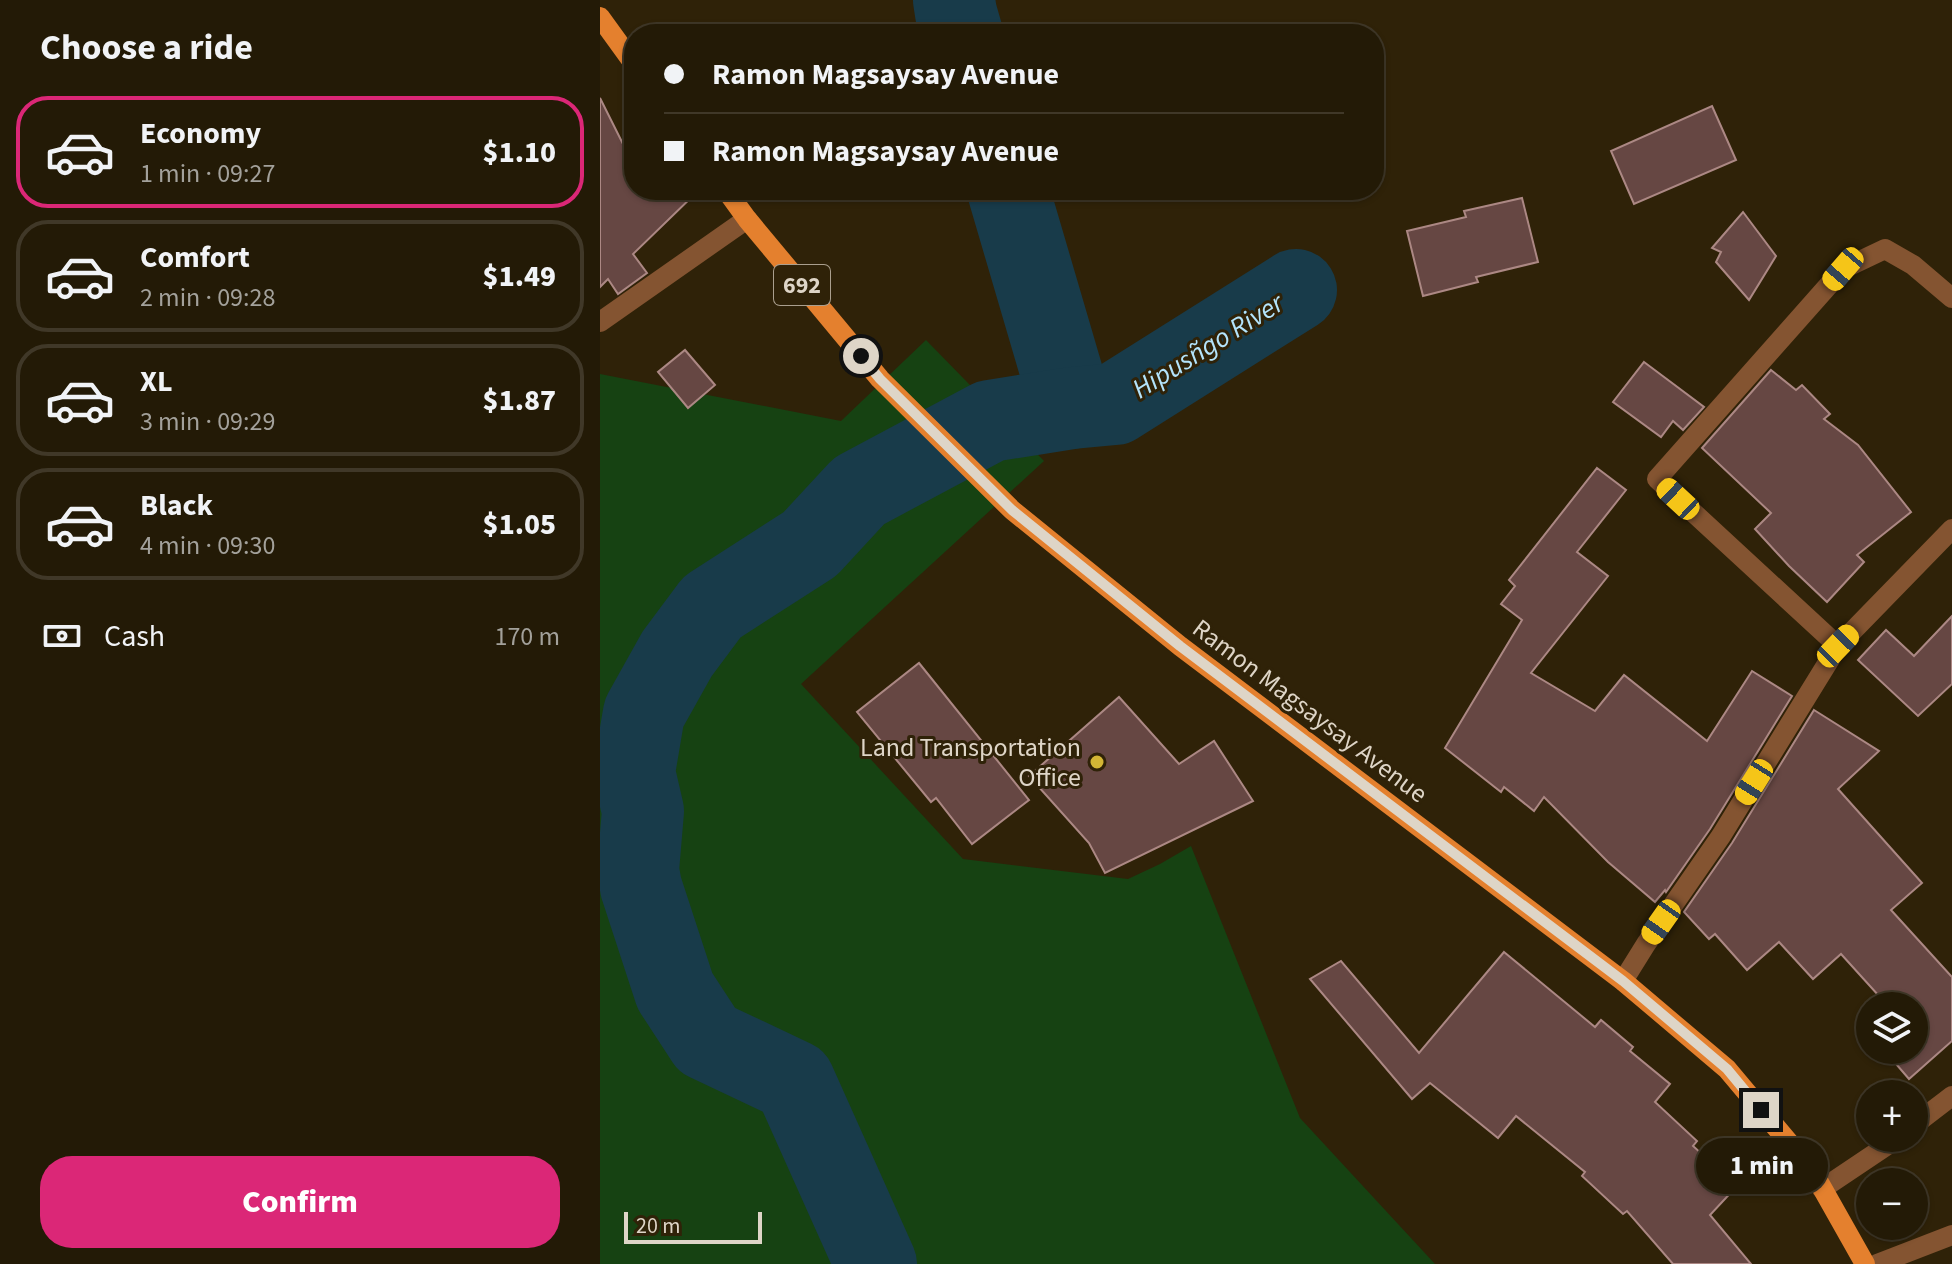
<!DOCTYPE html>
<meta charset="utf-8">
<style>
body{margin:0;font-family:"Source Sans 3",sans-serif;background:#2f2714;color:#f1f3f6;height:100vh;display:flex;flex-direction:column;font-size:30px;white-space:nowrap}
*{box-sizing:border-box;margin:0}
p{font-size:26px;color:#a3a19b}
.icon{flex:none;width:44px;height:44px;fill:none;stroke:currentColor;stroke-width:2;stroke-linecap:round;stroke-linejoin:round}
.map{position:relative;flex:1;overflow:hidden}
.side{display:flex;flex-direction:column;background:#231a06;width:600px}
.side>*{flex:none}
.top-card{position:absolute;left:24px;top:24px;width:760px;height:176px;border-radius:32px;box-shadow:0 2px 6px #0004,0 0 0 2px #403828;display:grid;align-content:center;height:176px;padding:0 40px;background:#231a06}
.tools{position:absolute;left:1256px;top:992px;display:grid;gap:16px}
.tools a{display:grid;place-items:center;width:72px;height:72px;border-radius:50%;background:#231a06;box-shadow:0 2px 6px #0004,0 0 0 2px #403828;font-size:40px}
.scale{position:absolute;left:24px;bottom:20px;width:138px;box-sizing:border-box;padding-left:8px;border:4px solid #ded5c7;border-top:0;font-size:22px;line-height:28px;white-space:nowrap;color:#ded5c7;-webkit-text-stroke:6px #2f2208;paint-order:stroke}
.end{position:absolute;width:36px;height:36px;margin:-18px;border:10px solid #ded5c7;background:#111;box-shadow:0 0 0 4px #111}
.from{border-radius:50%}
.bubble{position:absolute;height:56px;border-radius:28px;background:#231a06;box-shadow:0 2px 6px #0004,0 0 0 2px #403828;font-size:26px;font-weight:800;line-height:56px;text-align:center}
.car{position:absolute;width:24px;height:48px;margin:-24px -12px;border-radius:10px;box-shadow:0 0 6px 2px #0007;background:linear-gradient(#f5c518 24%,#345 0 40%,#f5c518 0 76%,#345 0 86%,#f5c518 0)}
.top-card b{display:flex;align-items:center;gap:28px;height:76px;font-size:30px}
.top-card b+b{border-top:2px solid #403828}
.top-card i{width:20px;height:20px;background:#f1f3f6}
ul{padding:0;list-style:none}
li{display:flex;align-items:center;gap:24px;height:112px;margin:0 16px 12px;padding:0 24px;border:4px solid #403828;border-radius:32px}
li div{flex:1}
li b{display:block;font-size:30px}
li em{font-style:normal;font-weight:800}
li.current{border-color:#db2777}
li>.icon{width:72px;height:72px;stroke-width:1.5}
h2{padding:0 40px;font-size:36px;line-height:96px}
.pay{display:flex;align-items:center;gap:20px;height:88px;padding:0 40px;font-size:30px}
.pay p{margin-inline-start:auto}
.primary-button{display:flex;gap:16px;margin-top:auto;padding:16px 40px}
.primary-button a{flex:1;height:92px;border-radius:32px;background:#db2777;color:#fff;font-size:32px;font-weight:800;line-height:92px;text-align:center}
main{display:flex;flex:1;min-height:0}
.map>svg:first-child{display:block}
.green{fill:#164212}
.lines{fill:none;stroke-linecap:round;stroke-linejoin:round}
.river{stroke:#183b4a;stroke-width:82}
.building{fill:#664743;stroke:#ac8884;stroke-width:2}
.service{stroke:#845431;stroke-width:20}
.minor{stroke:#845431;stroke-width:20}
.primary{stroke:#e4802e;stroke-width:20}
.route{stroke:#ded5c7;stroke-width:10}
.poi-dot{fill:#d3b635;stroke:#2f2208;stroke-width:3}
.labels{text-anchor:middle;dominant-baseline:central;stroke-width:6;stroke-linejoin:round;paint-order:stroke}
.shield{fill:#2f2208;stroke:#aa9f8e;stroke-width:2}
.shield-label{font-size:24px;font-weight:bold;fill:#ded5c7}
.street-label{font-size:26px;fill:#ded5c7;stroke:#2f2208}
.poi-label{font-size:26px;fill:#ded5c7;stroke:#2f2208;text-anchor:end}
.water-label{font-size:28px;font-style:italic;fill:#b3e4fc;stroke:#2f2208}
</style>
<main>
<section class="side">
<h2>Choose a ride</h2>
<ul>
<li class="current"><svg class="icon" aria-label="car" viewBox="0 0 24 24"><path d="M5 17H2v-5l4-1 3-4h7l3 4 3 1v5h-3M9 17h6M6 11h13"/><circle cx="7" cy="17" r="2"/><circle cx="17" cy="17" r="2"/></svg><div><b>Economy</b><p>1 min · 09:27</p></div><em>$1.10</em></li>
<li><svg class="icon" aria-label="car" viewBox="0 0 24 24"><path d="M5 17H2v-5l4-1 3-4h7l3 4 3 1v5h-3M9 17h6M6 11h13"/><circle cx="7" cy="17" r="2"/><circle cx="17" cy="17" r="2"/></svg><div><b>Comfort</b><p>2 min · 09:28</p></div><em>$1.49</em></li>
<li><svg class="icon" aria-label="car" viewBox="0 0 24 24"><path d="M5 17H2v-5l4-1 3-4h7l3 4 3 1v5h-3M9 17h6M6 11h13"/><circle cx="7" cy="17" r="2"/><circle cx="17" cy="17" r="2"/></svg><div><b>XL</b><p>3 min · 09:29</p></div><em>$1.87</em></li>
<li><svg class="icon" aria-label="car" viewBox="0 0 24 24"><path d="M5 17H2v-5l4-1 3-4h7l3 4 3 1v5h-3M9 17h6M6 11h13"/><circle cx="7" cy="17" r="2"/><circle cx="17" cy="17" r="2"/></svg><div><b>Black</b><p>4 min · 09:30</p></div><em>$1.05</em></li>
</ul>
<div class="pay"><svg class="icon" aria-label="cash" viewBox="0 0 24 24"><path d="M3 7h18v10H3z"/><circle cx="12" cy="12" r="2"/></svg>Cash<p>170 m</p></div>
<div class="primary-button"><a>Confirm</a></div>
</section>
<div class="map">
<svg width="1352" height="1264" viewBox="0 0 1352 1264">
<rect width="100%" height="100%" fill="#2f2208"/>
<path class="green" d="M326,340L444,461L201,684L363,859L528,879L560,864L591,846L700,1118L835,1264H0V374L241,421Z"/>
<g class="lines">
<g class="river">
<path d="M354,0L356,13L362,34"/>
<path d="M408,190L472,408"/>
<path d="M276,1264L194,1081L107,1040L75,991L41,887L38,870L43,811L34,772L44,713L77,654L112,607L210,544L259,491L390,421L472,408L515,404L696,290"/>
</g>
</g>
<g class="building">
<path d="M0,98L34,166V190H99L33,254L47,273L18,294L8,279L0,287Z"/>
<path d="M1112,106L1136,160L1034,204L1011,151Z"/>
<path d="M922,198L938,262L876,277L878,282L823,296L807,231L866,217L864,211Z"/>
<path d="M1143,212L1176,256L1149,300L1116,262L1121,252L1112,248Z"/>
<path d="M85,350L115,385L88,408L58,372Z"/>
<path d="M1044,362L1104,407L1083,430L1073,421L1061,437L1013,402Z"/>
<path d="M1171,370L1196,390L1202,385L1230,414L1224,419L1258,445L1311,512L1257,555L1264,562L1227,602L1189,566L1155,529L1171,513L1102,448Z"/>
<path d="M997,468L1026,490L977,552L1008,576L931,673L995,711L1024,675L1107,741L1152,671L1192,696L1110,829L1066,892L1065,890L1055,902L1008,862L944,797L934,811L904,787L901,792L845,748L922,620L901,604L915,586L909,580Z"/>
<path d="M1352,616V684L1318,716L1258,660L1286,630L1314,656Z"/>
<path d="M319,663L429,800L372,844L336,798L331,802L257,712Z"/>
<path d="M519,697L579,764L614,741L653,801L505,873L489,843L429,776Z"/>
<path d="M1214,710L1279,751L1238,789L1322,883L1291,910L1352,977V1041L1309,1079L1284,1050H1314V1006H1288L1241,954L1213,979L1179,942L1147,970L1115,934L1109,939L1084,912L1132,843Z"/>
<path d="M904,952L995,1027L1001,1020L1033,1047L1030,1051L1070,1084L1055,1102L1097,1141L1093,1146L1137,1186L1110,1215L1151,1264H1073L1027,1211L1023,1214L982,1176L985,1172L916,1116L898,1138L830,1083L812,1099L710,979L741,961L819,1053Z"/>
</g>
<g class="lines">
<g class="service">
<path d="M1314,1125L1352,1096"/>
<path d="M1222,1189L1298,1138"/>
<path d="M1277,1264L1352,1235"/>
</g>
<g class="minor">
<path d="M0,322L147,219"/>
<path d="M1238,646L1057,479L1243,269L1285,249L1313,265L1352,298"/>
<path d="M1023,981L1046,944L1121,836L1238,646L1352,529"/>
</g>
<g class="primary">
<path d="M0,17L34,64"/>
<path d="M126,190L147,219L280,379L412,510L580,646L1023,981L1127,1069L1212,1170L1265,1264"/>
</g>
</g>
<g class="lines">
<path class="route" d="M261,356L280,379L412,510L580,646L1023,981L1127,1069L1161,1110"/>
</g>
<circle class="poi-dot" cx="497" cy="762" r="8"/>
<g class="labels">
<rect class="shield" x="174" y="265" width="56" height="40" rx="6"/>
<g class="shield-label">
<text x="202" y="285">692</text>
</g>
<g class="street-label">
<text transform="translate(710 711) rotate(37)">Ramon Magsaysay Avenue</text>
</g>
<g class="poi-label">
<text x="481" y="747">Land Transportation<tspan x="481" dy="30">Office</tspan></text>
</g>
<g class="water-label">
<text transform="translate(608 346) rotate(-32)">Hipusñgo River</text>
</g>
</g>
</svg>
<div class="tools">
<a><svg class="icon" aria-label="layers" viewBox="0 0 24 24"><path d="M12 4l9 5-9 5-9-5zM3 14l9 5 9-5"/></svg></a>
<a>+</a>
<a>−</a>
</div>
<div class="scale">20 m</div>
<i class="end from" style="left:261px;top:356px"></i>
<i class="end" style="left:1161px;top:1110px"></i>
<div class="bubble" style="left:1096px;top:1138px;width:132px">1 min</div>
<i class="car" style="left:1243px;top:269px;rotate:221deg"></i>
<i class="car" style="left:1078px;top:499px;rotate:313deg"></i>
<i class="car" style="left:1238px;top:646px;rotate:44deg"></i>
<i class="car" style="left:1154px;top:782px;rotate:212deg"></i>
<i class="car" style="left:1061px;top:922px;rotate:215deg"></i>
<div class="top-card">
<b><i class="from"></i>Ramon Magsaysay Avenue</b>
<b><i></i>Ramon Magsaysay Avenue</b>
</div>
</div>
</main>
